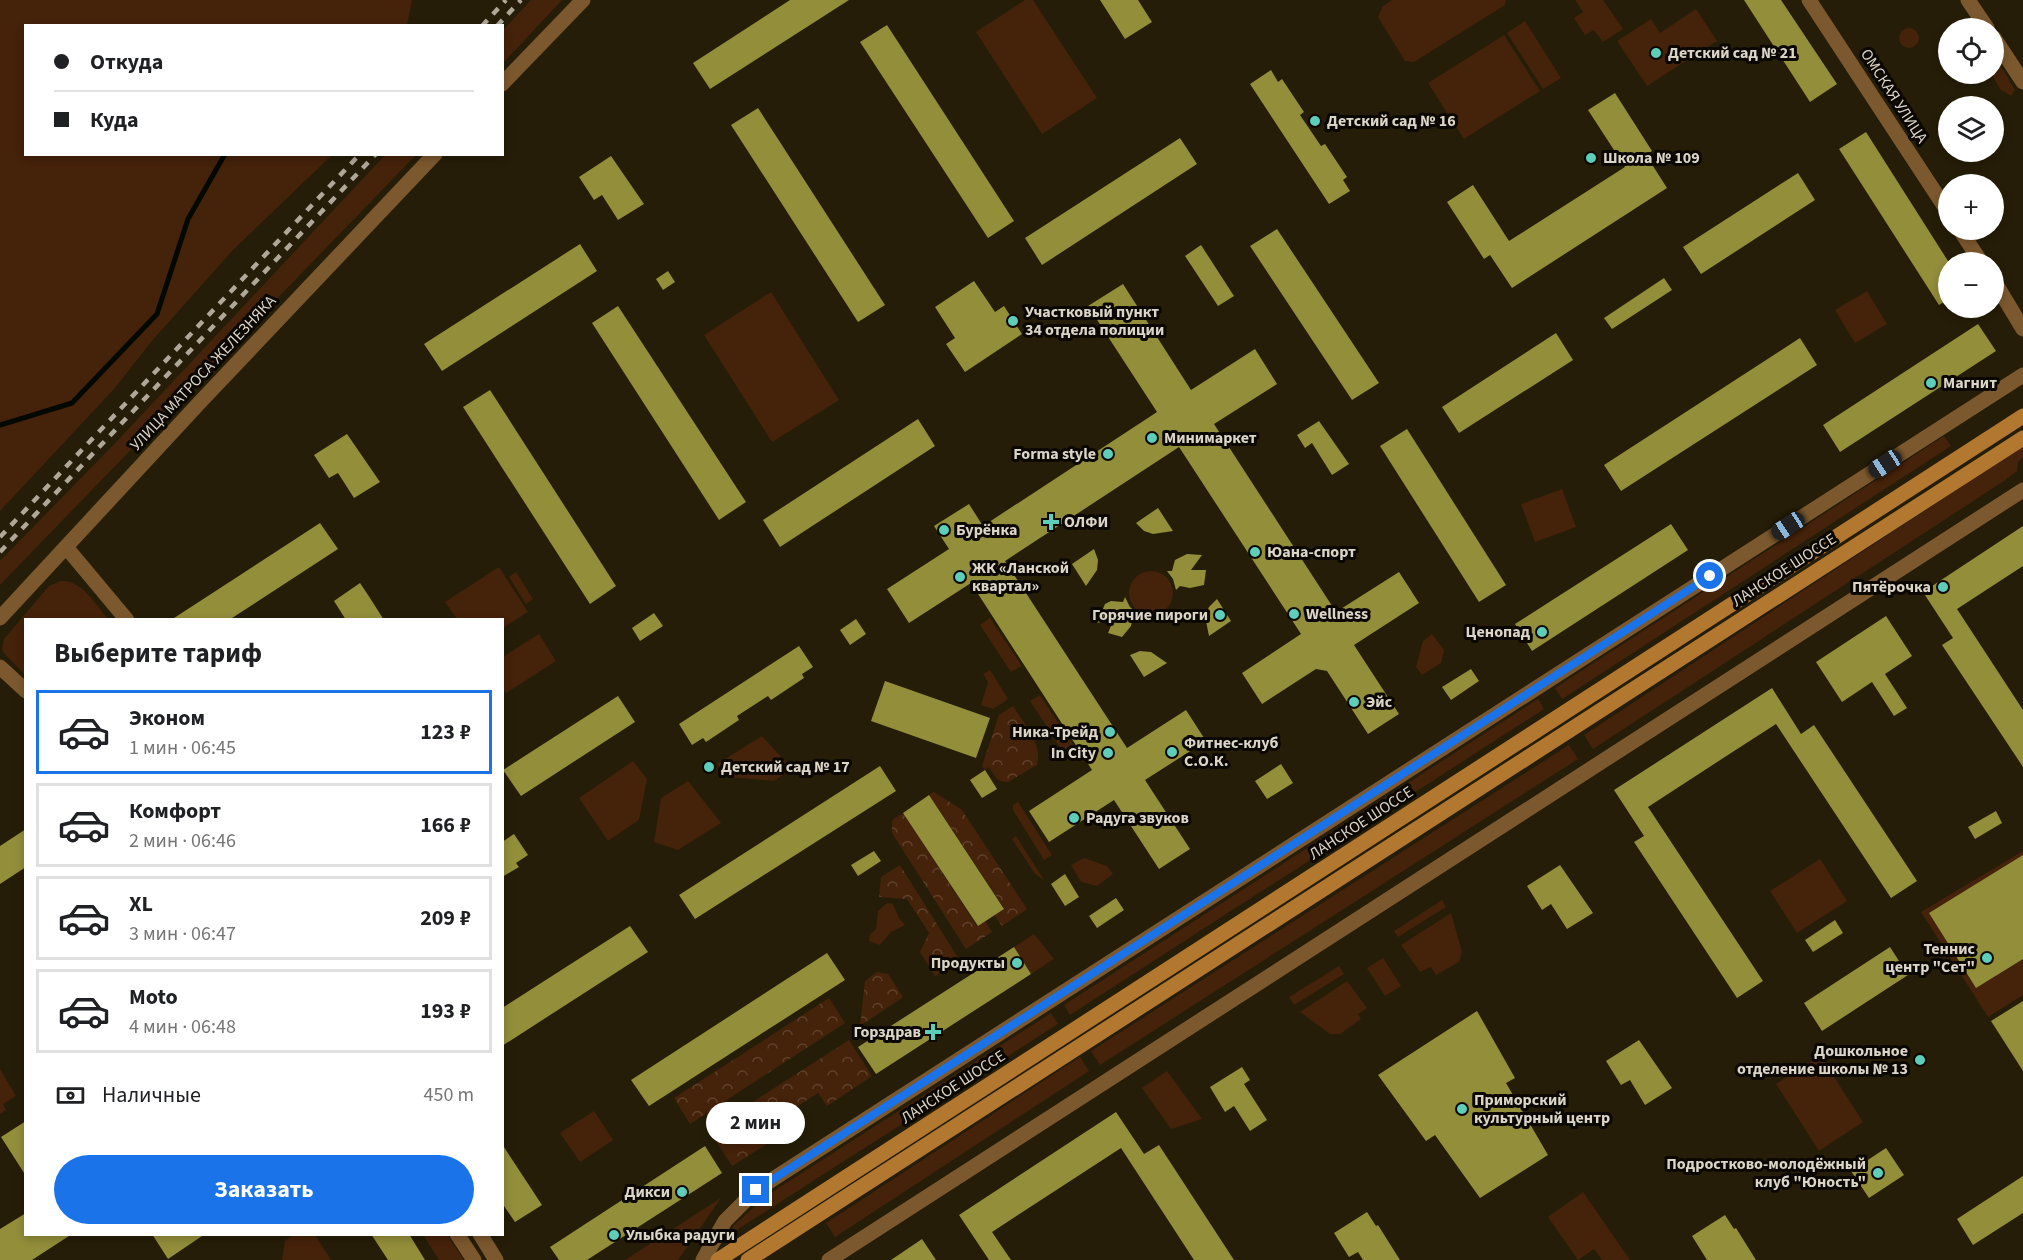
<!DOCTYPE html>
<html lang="ru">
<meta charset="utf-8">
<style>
body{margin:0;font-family:"Source Sans 3",sans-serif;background:#f2f2f2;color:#202124;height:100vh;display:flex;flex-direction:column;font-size:22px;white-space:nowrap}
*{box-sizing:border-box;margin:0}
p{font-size:20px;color:#757577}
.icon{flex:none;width:33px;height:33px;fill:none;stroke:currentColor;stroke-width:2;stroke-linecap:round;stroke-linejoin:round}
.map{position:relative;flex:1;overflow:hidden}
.panel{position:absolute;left:24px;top:618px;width:480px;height:618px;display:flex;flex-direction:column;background:#fff;border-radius:0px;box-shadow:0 3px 9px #0003}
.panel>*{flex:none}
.hud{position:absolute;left:24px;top:24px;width:480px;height:132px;border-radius:0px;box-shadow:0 3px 9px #0003;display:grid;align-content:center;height:132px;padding:0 30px;background:#fff}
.fabs{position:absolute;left:1938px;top:18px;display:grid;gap:12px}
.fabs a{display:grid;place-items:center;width:66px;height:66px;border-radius:50%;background:#fff;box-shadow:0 3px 9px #0003;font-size:30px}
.end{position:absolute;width:27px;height:27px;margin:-14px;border:8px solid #1a73e8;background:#fff;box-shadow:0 0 0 3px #fff}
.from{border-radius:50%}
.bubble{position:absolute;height:42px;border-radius:21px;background:#fff;box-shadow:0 3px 9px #0003;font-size:20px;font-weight:700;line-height:42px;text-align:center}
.car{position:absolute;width:18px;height:36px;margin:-18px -9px;border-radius:8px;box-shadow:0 0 4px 2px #0007;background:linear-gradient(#222 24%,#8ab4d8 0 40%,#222 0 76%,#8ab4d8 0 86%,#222 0)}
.hud b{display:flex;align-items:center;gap:21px;height:57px;font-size:22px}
.hud b+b{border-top:2px solid #e0e0e0}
.hud i{width:15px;height:15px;background:#202124}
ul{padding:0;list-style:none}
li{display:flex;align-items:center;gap:18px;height:84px;margin:0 12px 9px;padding:0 18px;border:3px solid #e0e0e0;border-radius:0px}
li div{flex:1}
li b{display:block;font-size:22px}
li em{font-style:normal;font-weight:700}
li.current{border-color:#1a73e8}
li>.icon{width:54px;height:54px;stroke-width:1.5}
h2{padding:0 30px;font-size:27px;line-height:72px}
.pay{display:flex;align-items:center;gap:15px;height:66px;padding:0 30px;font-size:22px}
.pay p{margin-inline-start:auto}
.button{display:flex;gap:12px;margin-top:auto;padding:12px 30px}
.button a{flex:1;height:69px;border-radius:36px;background:#1a73e8;color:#fff;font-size:24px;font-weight:700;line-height:69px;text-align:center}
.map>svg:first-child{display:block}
.green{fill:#45220a}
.forest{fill:url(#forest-crowns)}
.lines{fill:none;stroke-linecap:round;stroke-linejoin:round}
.stream{stroke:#030800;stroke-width:5}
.building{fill:#928e3a}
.minor{stroke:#7c582e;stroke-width:15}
.tertiary{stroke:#7c582e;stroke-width:15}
.secondary{stroke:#b2782f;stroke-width:15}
.rail{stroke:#afa899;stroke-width:4.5;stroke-dasharray:8 8;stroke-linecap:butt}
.route{stroke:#1a73e8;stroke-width:8}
.poi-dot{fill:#5cceba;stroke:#0b0702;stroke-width:2}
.labels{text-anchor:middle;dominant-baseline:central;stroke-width:6;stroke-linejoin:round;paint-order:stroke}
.poi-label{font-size:16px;font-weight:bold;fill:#dbd5c8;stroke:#0b0702;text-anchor:start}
.street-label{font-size:16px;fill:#dbd5c8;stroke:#0b0702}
</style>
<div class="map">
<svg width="2023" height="1260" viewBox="0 0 2023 1260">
<defs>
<pattern id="forest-crowns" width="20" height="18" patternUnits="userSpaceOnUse" patternTransform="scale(1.5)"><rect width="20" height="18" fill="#45220a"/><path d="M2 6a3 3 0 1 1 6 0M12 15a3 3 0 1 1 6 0" fill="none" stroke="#5f412c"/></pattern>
</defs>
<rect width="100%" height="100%" fill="#251d07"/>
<g class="green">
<path d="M0,0H412L407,25L26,26V154L332,155L233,250L151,342L115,388L0,511Z"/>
<path d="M531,0H562L503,63V30Z"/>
<path d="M1025,0H1033L1097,98L1042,134L976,32Z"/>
<path d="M1392,0H1506L1505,5L1414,62L1405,61L1378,17L1383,6Z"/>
<path d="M1575,0H1603L1623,29L1603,42L1594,30L1585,35L1574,18L1583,12Z"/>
<path d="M1696,9L1717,41L1647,86L1617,41L1651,19L1660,33Z"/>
<path d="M1525,21L1561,78L1543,89L1507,33Z"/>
<circle cx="1909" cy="38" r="10"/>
<path d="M1504,35L1540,91L1464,139L1428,83Z"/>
<path d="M1994,54L2015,90L2011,96L2001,90L1991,74H1994Z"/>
<path d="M386,154L416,155L0,585V561L119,439Z"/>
<path d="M1867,291L1887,324L1855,343L1835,310Z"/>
<path d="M771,292L839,400L772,442L704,335Z"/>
<path d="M1944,436L1951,446L1562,699L1555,688Z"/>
<path d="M2023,446V457L2018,462L2017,471L2004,481L1593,749L1584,735Z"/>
<path d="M1562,489L1576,527L1535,542L1521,504Z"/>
<path d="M499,567L528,612L503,628L502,620L457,619L445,602Z"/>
<circle cx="1151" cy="593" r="22"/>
<path d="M516,572L533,599L526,604L509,577Z"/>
<path d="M60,581C82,579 95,604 108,619L26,620L25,675L4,653L2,649L4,639L49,586Z"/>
<path d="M990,618L1022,666L1011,672L980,625Z"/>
<path d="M539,634L556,661L506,693L503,688V657Z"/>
<path d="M1432,634L1444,650L1441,663L1422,675L1416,667L1423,641Z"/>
<path d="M990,670L1008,699L993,709L981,705L988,682L983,674Z"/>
<path d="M1040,695L1061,727L1051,733L1030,701Z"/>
<path d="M1538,699L1544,709L1070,1015L1064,1005Z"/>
<path d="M1065,732L1084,762L1067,758L1054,739Z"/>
<path d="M762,736L792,769L774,781L729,777L717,764Z"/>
<path d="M1569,745L1578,759L1100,1065L1091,1051Z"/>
<path d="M633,761L647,779L639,820L608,841L579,798Z"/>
<path d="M688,781L721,823L678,850L654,842L661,798Z"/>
<path d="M1018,802L1052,855L1044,860L1013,810V805Z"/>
<path d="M1016,836L1044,880L1035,874L1012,839Z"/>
<path d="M2023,851V995L1988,1017L1921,912Z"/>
<path d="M1084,858L1107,866L1113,874L1097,886L1081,882L1071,865Z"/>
<path d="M1820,859L1847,901L1797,933L1770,891Z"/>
<path d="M1442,900L1446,907L1398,937L1394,931Z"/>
<path d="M887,903L893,904L899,918L905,925L891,932L880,945L869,941L870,934L876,929L878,911Z"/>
<path d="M1451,913L1462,952L1459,962L1436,975L1431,967L1420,972L1401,945Z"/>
<path d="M1034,934L1054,959L1031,974L1014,947Z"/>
<path d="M1383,958L1401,986L1385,996L1367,968Z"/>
<path d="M1339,966L1344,974L1294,1005L1289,997Z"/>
<path d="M1347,981L1367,1008L1358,1014L1361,1019L1340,1034H1330L1300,1012Z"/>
<path d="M1051,1013L1058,1024L732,1233L733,1226L766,1196Z"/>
<path d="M1820,1055L1863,1122L1819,1151L1776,1084Z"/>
<path d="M1080,1057L1089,1071L835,1237L826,1223Z"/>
<path d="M0,1069L16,1096L3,1104L6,1110L0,1114Z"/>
<path d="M1167,1071L1202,1119L1171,1129L1142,1088Z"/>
<path d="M594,1111L613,1140L580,1162L560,1133Z"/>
<path d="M1583,1192L1630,1260H1602L1594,1249L1578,1260L1548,1217Z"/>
<path d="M721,1198L678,1260H625Z"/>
<path d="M295,1234L315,1235L331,1260H282L285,1241Z"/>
<path d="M423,1235H447L464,1260H439Z"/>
</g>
<g class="forest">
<path d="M1013,706C1023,723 1043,744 1037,765L1008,782C997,782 995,776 989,767L985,770L982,766L999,715Z"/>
<path d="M934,792L962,810L1027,909L1002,926L994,915L1004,908L929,795Z"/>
<path d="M903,813L977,926L985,921L992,932L966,949L892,833V820Z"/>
<path d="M900,865L960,961L935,976L920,952L929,933L907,899L879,897L881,877Z"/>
<path d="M877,972L888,974L903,997L860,1026L865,981Z"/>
<path d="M829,998L845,1023L690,1124L674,1098Z"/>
<path d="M849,1040L872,1076L827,1106L818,1093L770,1124L778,1137L732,1166L709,1130Z"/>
</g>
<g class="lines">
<path class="stream" d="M0,425L72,403L157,314L188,219L225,154"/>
</g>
<g class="building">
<path d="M790,0H849L710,89L693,63Z"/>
<path d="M1100,0H1138L1152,22L1125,39Z"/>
<path d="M1744,0H1781L1837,84L1810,102Z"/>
<path d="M887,25L1014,221L988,238L860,42Z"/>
<path d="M1271,70L1278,82L1282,79L1304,112L1300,115L1321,146L1325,144L1347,177L1343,180L1350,191L1329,204L1250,84Z"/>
<path d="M1615,93L1652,151L1646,155L1667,188L1512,288L1490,255L1484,259L1447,202L1473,185L1509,241L1625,167L1588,110Z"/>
<path d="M758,108L885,305L858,322L731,125Z"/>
<path d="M1866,132L1948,261V299L1939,305L1839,149Z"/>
<path d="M1180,138L1197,164L1042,265L1025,238Z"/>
<path d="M611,156L644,204L618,220L602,195L594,200L579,177Z"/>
<path d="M1798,173L1815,200L1701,274L1683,247Z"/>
<path d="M1277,229L1379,383L1352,400L1250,246Z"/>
<path d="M580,244L597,271L442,371L424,344Z"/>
<path d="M1201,245L1234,296L1218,306L1185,256Z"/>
<path d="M668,271L675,282L663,290L656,279Z"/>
<path d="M1664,278L1672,290L1612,329L1604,318Z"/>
<path d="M974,281L995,312L1004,306L1022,334L965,372L946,344L955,338L935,307Z"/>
<path d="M1123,284L1191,390L1255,349L1277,384L1214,424L1336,612L1399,572L1419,603L1354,645L1399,714L1368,734L1327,671L1316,669L1262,704L1242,673L1301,634L1179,447L1005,561L1127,748L1186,710L1206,741L1145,780L1190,849L1159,869L1114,800L1049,842L1029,811L1092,770L971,583L909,623L887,589L949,549L934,526L969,504L983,526L1157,412L1088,306Z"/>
<path d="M618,306L746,502L719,520L592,323Z"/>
<path d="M1978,324L1996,351L1840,452L1823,425Z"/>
<path d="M1556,333L1573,360L1459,433L1442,407Z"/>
<path d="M1800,338L1817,365L1621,491L1604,465Z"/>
<path d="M490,390L616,586L590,604L463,407Z"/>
<path d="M918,419L935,446L780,547L763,520Z"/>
<path d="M1319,421L1349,464L1332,475L1312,443L1305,448L1297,435Z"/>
<path d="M1407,429L1506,585L1479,602L1380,446Z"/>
<path d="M347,434L380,482L354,498L338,473L329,478L314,455Z"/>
<path d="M1158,508L1173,531L1153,534L1144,531L1136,523Z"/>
<path d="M320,523L338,549L229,620H171Z"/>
<path d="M1671,524L1688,550L1532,651L1515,624Z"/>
<path d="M2023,526V566L1957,609L2023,710V767L1942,645L1953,638L1923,592Z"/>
<path d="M1094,549L1098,560L1097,570L1086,586L1072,564Z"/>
<path d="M1187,554L1202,555L1191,570H1206L1204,585L1190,588L1180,586L1176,590L1173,579L1167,571H1172L1175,560Z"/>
<path d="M360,583L370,598L384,620H346L334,601Z"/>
<path d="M1125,597L1130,607L1138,614L1133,615L1131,626L1122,637L1108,633L1114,619L1097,623L1105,604L1111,601L1123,602Z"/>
<path d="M1217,599L1231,621L1209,636L1205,616L1209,607Z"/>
<path d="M654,613L663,626L640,641L632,628Z"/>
<path d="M1886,616L1912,656L1885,674L1907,708L1894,716L1872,682L1842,702L1816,662Z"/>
<path d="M856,619L866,634L850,645L840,630Z"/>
<path d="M799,646L813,667L802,674L804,678L771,700L768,696L737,716L739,720L706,742L703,738L692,745L679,724Z"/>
<path d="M1140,651L1151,652L1167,663L1144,677L1130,655Z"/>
<path d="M1471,669L1479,681L1451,700L1442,687Z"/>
<path d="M885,681L990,718L976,758L871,721Z"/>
<path d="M1772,688L1801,734L1814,725L1917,881L1891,898L1776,724L1731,753L1648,807L1763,981L1737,998L1634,842L1644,836L1614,790Z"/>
<path d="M618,696L635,722L521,796L503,770Z"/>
<path d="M1281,764L1293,783L1267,799L1255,781Z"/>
<path d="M880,766L896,791L695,919L679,895Z"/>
<path d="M985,770L997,789L982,798L970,780Z"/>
<path d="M929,795L1004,909L978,926L903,813Z"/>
<path d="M1996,811L2002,823L1975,839L1968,827Z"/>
<path d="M26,829V867L0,884V846Z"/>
<path d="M514,834L528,855L516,863L519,867L502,877V842Z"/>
<path d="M874,851L881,861L858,876L851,865Z"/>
<path d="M2023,855V959L1976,988L1929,913Z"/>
<path d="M1560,865L1593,913L1567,929L1551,904L1542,910L1527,886Z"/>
<path d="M1065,874L1079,897L1065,906L1051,884Z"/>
<path d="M1116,898L1124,910L1097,928L1089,916Z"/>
<path d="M1835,920L1843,933L1813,952L1805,940Z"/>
<path d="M630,926L648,952L502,1046V1008Z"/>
<path d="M1014,947L1031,974L876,1074L858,1047Z"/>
<path d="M1890,947L1908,975L1822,1031L1804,1003Z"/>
<path d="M827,953L845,980L649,1106L631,1080Z"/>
<path d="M2023,1001V1071L1991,1021Z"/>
<path d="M1477,1011L1515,1078L1506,1083L1548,1155L1480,1198L1435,1135L1426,1141L1378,1075Z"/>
<path d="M1639,1040L1672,1088L1645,1105L1630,1080L1621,1085L1606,1061Z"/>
<path d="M1242,1067L1250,1080L1244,1084L1267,1120L1250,1131L1234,1106L1225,1112L1210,1087Z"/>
<path d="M1116,1112L1144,1154L1159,1145L1234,1260H1194L1121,1148L992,1232L1011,1260H989L959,1215Z"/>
<path d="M26,1121V1176L1,1137Z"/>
<path d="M502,1144L542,1205L515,1222L502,1203Z"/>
<path d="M705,1146L722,1173L587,1260H559L550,1247Z"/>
<path d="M1886,1148L1904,1175L1869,1198L1851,1171Z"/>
<path d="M2023,1176V1213L1973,1245L1957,1219Z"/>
<path d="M1367,1212L1376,1226L1378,1225L1400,1260H1363L1358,1252L1349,1257L1334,1233Z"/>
<path d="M26,1213V1234H72L32,1260H0V1229Z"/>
<path d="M1725,1215L1734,1229L1736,1228L1756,1260H1707L1692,1236Z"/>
<path d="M152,1234H205L168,1259Z"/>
<path d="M371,1234H409L425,1260H388Z"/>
<path d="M922,1239L936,1260H891Z"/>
</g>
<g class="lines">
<g class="minor">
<path d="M1809,0L1948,212"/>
<path d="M1968,0L1987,28"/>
<path d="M1994,38L2023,82"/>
<path d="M502,84L583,0"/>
<path d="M1960,230L1981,262"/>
<path d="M1994,281L2023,329"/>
<path d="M66,547L127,620"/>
<path d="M0,618L202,400L435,154"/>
<path d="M480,1234L496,1260"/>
<path d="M703,1260L725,1221L756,1190L2023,375"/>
<path d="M829,1260L2023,490"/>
</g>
<g class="tertiary">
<path d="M0,667L26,691"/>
<path d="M457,1234L474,1260"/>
</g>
<g class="secondary">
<path d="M718,1260L2023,416"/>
<path d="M748,1260L2023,438"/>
</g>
<g class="rail">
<path d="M482,26L506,0"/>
<path d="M497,26L521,0"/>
<path d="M0,537L360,154"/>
<path d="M0,552L376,154"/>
</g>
</g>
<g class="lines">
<path class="route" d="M756,1190L1710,576"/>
</g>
<g class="poi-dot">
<circle cx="1656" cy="53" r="6"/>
<circle cx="1315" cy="121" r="6"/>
<circle cx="1591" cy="158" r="6"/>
<circle cx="1013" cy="321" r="6"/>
<circle cx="1931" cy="383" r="6"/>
<circle cx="1152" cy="438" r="6"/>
<circle cx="1108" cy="454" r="6"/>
<path d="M1048 513h6v6h6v6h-6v6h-6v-6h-6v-6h6z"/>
<circle cx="944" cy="530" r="6"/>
<circle cx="1255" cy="552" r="6"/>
<circle cx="960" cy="577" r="6"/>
<circle cx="1943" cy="587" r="6"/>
<circle cx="1294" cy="614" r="6"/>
<circle cx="1220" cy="615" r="6"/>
<circle cx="1542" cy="632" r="6"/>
<circle cx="1354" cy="702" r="6"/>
<circle cx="1110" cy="732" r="6"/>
<circle cx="1172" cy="752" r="6"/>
<circle cx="1108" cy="753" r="6"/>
<circle cx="709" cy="767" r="6"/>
<circle cx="1074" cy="818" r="6"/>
<circle cx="1987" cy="958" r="6"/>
<circle cx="1017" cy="963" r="6"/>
<path d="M930 1023h6v6h6v6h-6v6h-6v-6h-6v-6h6z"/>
<circle cx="1920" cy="1060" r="6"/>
<circle cx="1462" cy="1109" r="6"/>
<circle cx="1878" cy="1173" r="6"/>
<circle cx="682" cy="1192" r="6"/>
<circle cx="614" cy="1235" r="6"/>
</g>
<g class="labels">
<g class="poi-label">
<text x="1668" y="53">Детский сад № 21</text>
<text x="1327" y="121">Детский сад № 16</text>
<text x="1603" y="158">Школа № 109</text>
<text x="1025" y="312">Участковый пункт<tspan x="1025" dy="18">34 отдела полиции</tspan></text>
<text x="1943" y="383">Магнит</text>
<text x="1164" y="438">Минимаркет</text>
<text x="1096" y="454" text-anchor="end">Forma style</text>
<text x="1064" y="522">ОЛФИ</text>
<text x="956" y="530">Бурёнка</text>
<text x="1267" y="552">Юана-спорт</text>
<text x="972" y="568">ЖК «Ланской<tspan x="972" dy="18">квартал»</tspan></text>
<text x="1931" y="587" text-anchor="end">Пятёрочка</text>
<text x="1306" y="614">Wellness</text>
<text x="1208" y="615" text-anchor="end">Горячие пироги</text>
<text x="1530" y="632" text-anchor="end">Ценопад</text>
<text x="1366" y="702">Эйс</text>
<text x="1098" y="732" text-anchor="end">Ника-Трейд</text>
<text x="1184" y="743">Фитнес-клуб<tspan x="1184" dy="18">С.О.К.</tspan></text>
<text x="1096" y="753" text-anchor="end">In City</text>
<text x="721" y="767">Детский сад № 17</text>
<text x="1086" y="818">Радуга звуков</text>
<text x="1975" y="949" text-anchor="end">Теннис<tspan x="1975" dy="18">центр "Сет"</tspan></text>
<text x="1005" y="963" text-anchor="end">Продукты</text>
<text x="921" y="1032" text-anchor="end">Горздрав</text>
<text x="1908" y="1051" text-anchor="end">Дошкольное<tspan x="1908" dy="18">отделение школы № 13</tspan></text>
<text x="1474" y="1100">Приморский<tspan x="1474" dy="18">культурный центр</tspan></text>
<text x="1866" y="1164" text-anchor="end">Подростково-молодёжный<tspan x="1866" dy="18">клуб "Юность"</tspan></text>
<text x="670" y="1192" text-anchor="end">Дикси</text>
<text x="626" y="1235">Улыбка радуги</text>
</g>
<g class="street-label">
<text transform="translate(1894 96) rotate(57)">ОМСКАЯ УЛИЦА</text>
<text transform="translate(203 373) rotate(-47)">УЛИЦА МАТРОСА ЖЕЛЕЗНЯКА</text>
<text transform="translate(1784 570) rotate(-33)">ЛАНСКОЕ ШОССЕ</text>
<text transform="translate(1361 823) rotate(-33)">ЛАНСКОЕ ШОССЕ</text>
<text transform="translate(953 1087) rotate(-33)">ЛАНСКОЕ ШОССЕ</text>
</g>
</g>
</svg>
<div class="fabs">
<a><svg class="icon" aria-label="locate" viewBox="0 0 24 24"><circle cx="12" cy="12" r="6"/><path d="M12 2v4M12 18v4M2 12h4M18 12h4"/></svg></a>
<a><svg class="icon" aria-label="layers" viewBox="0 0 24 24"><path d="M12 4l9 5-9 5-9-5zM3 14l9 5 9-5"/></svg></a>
<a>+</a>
<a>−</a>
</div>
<i class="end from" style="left:1710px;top:576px"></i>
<i class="end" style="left:756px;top:1190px"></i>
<div class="bubble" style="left:706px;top:1102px;width:99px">2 мин</div>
<i class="car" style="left:1885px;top:464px;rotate:237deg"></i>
<i class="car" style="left:1788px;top:526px;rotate:237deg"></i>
<div class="hud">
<b><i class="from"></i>Откуда</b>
<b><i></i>Куда</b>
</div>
<section class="panel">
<h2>Выберите тариф</h2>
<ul>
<li class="current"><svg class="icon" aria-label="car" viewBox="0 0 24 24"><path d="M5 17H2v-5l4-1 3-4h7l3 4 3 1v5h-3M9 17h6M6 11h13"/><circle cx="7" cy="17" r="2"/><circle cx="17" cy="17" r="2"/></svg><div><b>Эконом</b><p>1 мин · 06:45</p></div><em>123 ₽</em></li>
<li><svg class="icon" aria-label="car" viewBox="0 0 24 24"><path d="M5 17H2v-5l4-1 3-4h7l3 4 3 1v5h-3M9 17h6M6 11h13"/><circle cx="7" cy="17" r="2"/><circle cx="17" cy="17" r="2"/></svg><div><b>Комфорт</b><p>2 мин · 06:46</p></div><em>166 ₽</em></li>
<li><svg class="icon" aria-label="car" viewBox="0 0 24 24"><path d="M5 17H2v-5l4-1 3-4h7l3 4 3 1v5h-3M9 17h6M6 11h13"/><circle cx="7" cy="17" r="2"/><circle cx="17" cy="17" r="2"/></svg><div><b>XL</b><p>3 мин · 06:47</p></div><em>209 ₽</em></li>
<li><svg class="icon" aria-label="car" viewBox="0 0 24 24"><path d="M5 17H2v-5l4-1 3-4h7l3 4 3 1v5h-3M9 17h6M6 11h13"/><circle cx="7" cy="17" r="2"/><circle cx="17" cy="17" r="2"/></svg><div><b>Moto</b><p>4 мин · 06:48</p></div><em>193 ₽</em></li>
</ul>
<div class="pay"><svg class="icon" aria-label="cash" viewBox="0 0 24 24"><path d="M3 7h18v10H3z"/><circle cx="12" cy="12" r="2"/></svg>Наличные<p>450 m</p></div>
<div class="button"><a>Заказать</a></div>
</section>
</div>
